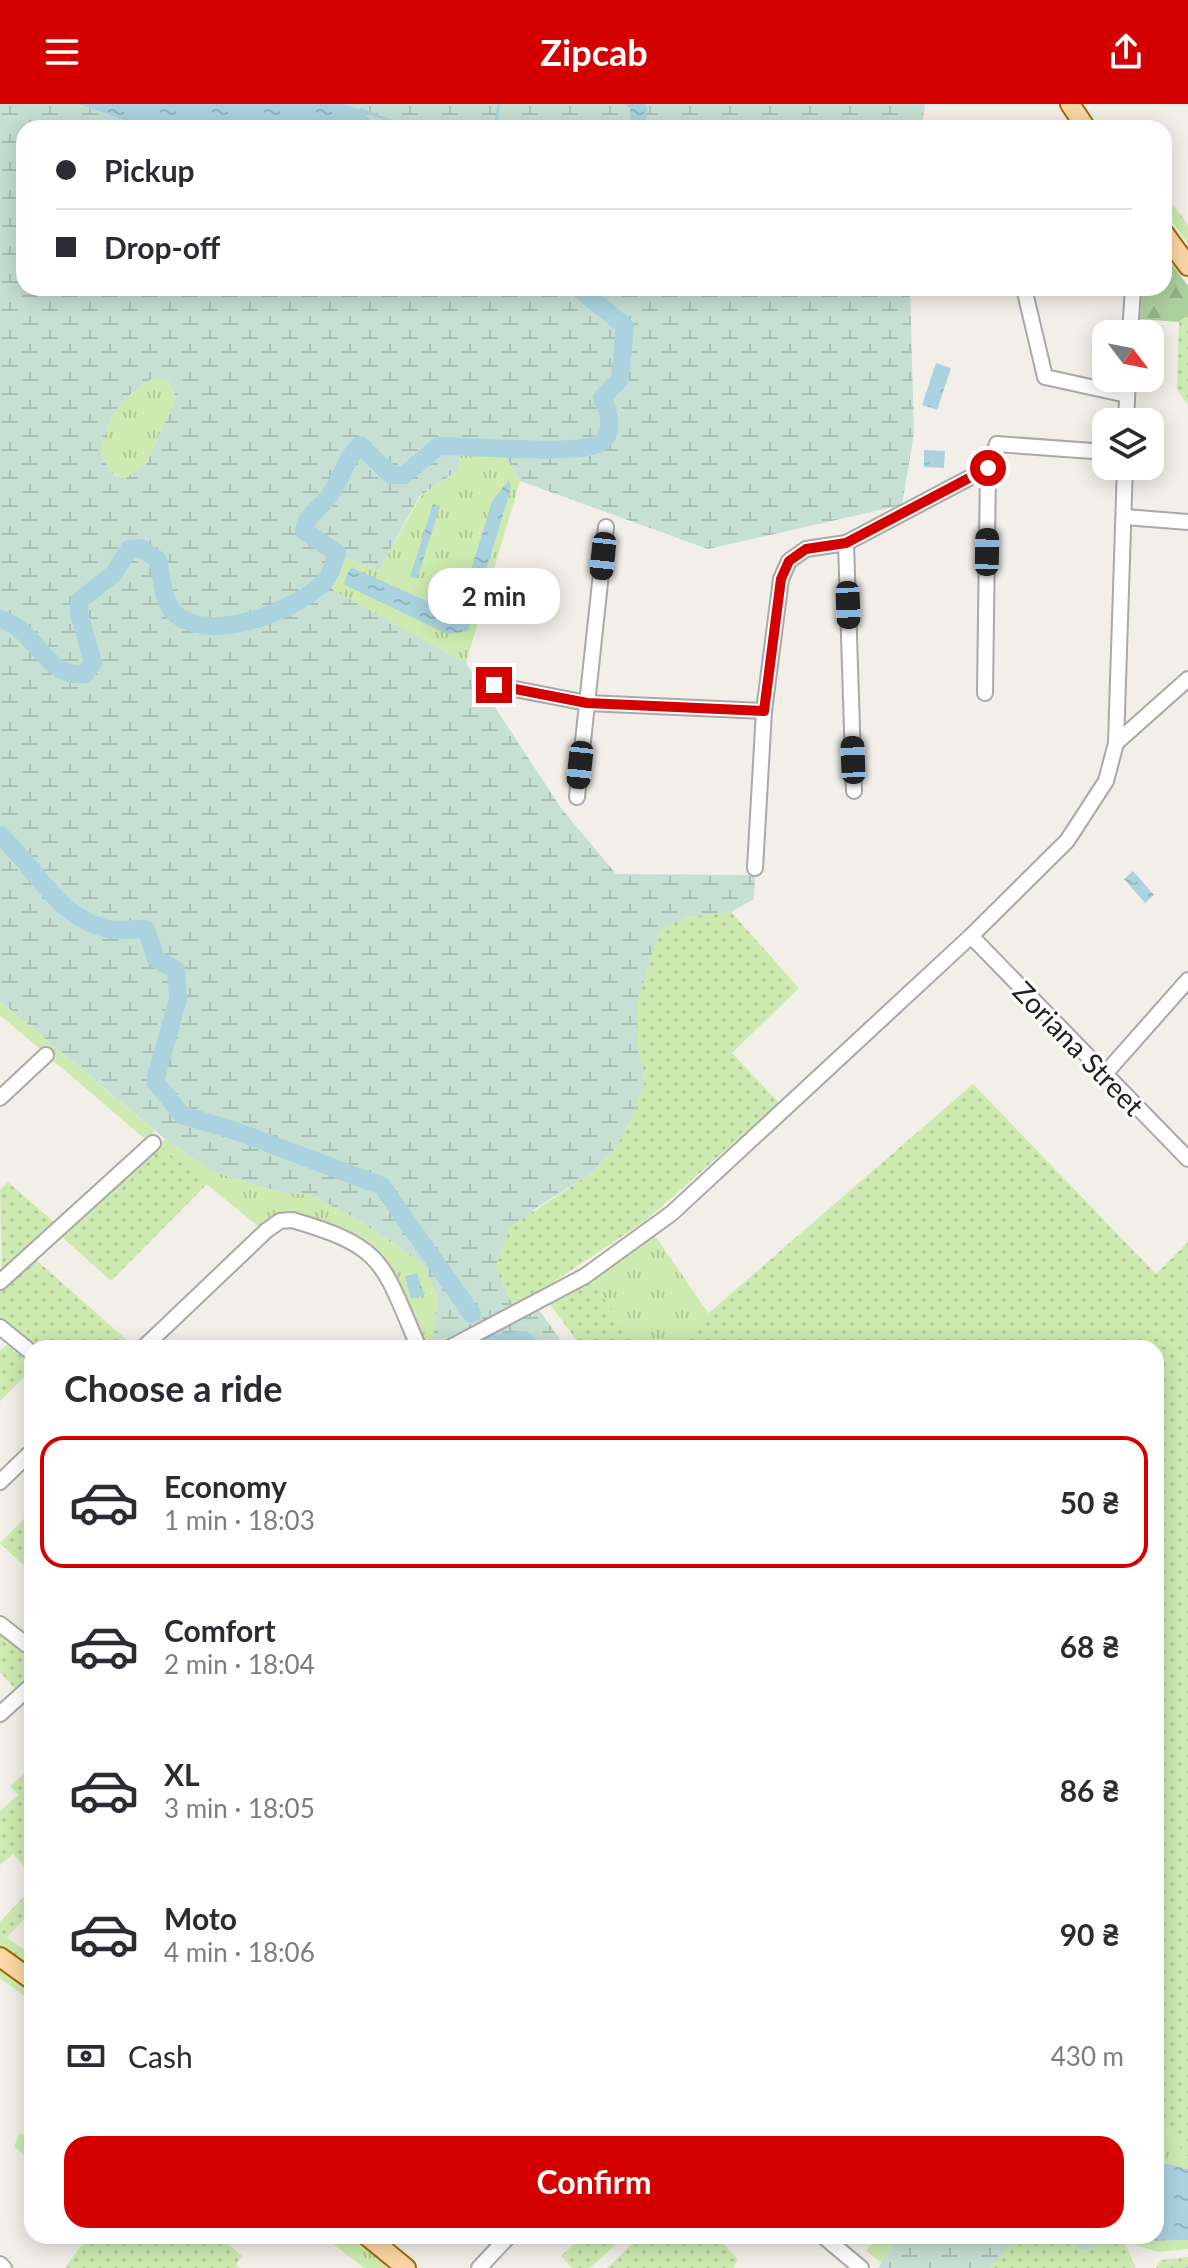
<!DOCTYPE html>
<meta charset="utf-8">
<style>
body{margin:0;font-family:Lato,sans-serif;background:#f2f2f3;color:#2b2b33;height:100vh;display:flex;flex-direction:column;font-size:30px;white-space:nowrap}
*{box-sizing:border-box;margin:0}
p{font-size:26px;color:#7c7c81}
.icon{flex:none;width:44px;height:44px;fill:none;stroke:currentColor;stroke-width:2;stroke-linecap:round;stroke-linejoin:round}
.map{position:relative;flex:1;overflow:hidden}
.panel{position:absolute;left:24px;top:1236px;width:1140px;height:904px;display:flex;flex-direction:column;background:#fff;border-radius:24px;box-shadow:0 4px 20px #0003}
.panel>*{flex:none}
.banner{position:absolute;left:16px;top:16px;width:1156px;height:176px;border-radius:24px;box-shadow:0 4px 20px #0003;display:grid;align-content:center;height:176px;padding:0 40px;background:#fff}
.needle{width:52px;rotate:122deg}
.tools{position:absolute;left:1092px;top:216px;display:grid;gap:16px}
.tools a{display:grid;place-items:center;width:72px;height:72px;border-radius:16px;background:#fff;box-shadow:0 4px 20px #0003;font-size:40px}
.end{position:absolute;width:36px;height:36px;margin:-18px;border:10px solid #d40000;background:#fff;box-shadow:0 0 0 4px #fff}
.from{border-radius:50%}
.bubble{position:absolute;height:56px;border-radius:24px;background:#fff;box-shadow:0 4px 20px #0003;font-size:26px;font-weight:700;line-height:56px;text-align:center}
.car{position:absolute;width:24px;height:48px;margin:-24px -12px;border-radius:10px;box-shadow:0 0 6px 2px #0007;background:linear-gradient(#222 24%,#8ab4d8 0 40%,#222 0 76%,#8ab4d8 0 86%,#222 0)}
.banner b{display:flex;align-items:center;gap:28px;height:76px;font-size:30px}
.banner b+b{border-top:2px solid #e1e1e2}
.banner i{width:20px;height:20px;background:#2b2b33}
ul{padding:0;list-style:none}
li{display:flex;align-items:center;gap:24px;height:132px;margin:0 16px 12px;padding:0 24px;border:4px solid transparent;border-radius:24px}
li div{flex:1}
li b{display:block;font-size:30px}
li em{font-style:normal;font-weight:700}
li.on{border-color:#d40000}
li>.icon{width:72px;height:72px;stroke-width:1.5}
h2{padding:0 40px;font-size:36px;line-height:96px}
.pay{display:flex;align-items:center;gap:20px;height:88px;padding:0 40px;font-size:30px}
.pay p{margin-inline-start:auto}
.button{display:flex;gap:16px;margin-top:auto;padding:16px 40px}
.button a{flex:1;height:92px;border-radius:24px;background:#d40000;color:#fff;font-size:32px;font-weight:700;line-height:92px;text-align:center}
header{display:flex;justify-content:space-between;align-items:center;height:104px;padding:0 40px;background:#d40000;color:#fff;font-size:36px;font-weight:700}
.map>svg:first-child{display:block}
.grass{fill:url(#grass-tufts)}
.forest{fill:url(#forest-firs)}
.wetland{fill:url(#wetland-marsh);fill-rule:evenodd}
.garden{fill:url(#garden-dots)}
.water{fill:url(#water-ripples)}
.lines{fill:none;stroke-linecap:round;stroke-linejoin:round}
.stream{stroke:#aad3df;stroke-width:3}
.river{stroke:#aad3df;stroke-width:18}
.minor-casing{stroke:#a9a9a9;stroke-width:18}
.major-casing{stroke:#a06b00;stroke-width:22}
.minor{stroke:#fff;stroke-width:14}
.major{stroke:#fcd6a4;stroke-width:18}
.route{stroke:#d40000;stroke-width:10}
.labels{text-anchor:middle;dominant-baseline:central;stroke-width:6;stroke-linejoin:round;paint-order:stroke}
.street-label{font-size:28px;fill:#222;stroke:#fff}
</style>
<header><svg class="icon" aria-label="menu" viewBox="0 0 24 24"><path d="M4 6h16M4 12h16M4 18h16"/></svg>Zipcab<svg class="icon" aria-label="share" viewBox="0 0 24 24"><path d="M12 15V3M7 8l5-5 5 5M5 13v7h14v-7"/></svg></header>
<div class="map">
<svg width="1188" height="2164" viewBox="0 0 1188 2164">
<defs>
<pattern id="grass-tufts" width="24" height="20" patternUnits="userSpaceOnUse" patternTransform="scale(2)"><rect width="24" height="20" fill="#cdebb0"/><path d="M3 7l-1-3M5 7V3M7 7l1-3M15 17l-1-3M17 17v-4M19 17l1-3" fill="none" stroke="#b0c997"/></pattern>
<pattern id="forest-firs" width="22" height="20" patternUnits="userSpaceOnUse" patternTransform="scale(2)"><rect width="22" height="20" fill="#add19e"/><path d="M5 1l3.5 6h-7zM16 11l3.5 6h-7z" fill="#95b388"/></pattern>
<pattern id="wetland-marsh" width="20" height="14" patternUnits="userSpaceOnUse" patternTransform="scale(2)"><rect width="20" height="14" fill="#c6e0d4"/><path d="M1 5h8M5 5V1M11 12h8M15 12V8" fill="none" stroke="#aac0b6"/></pattern>
<pattern id="garden-dots" width="8" height="8" patternUnits="userSpaceOnUse" patternTransform="scale(2)"><rect width="8" height="8" fill="#cdebb0"/><path d="M2 2h.1M6 6h.1" fill="none" stroke="#b0c997" stroke-width="1.8" stroke-linecap="round"/></pattern>
<pattern id="water-ripples" width="26" height="14" patternUnits="userSpaceOnUse" patternTransform="scale(2)"><rect width="26" height="14" fill="#aad3df"/><path d="M2 4q2-2 4 0t4 0M15 11q2-2 4 0t4 0" fill="none" stroke="#92b5bf"/></pattern>
</defs>
<rect width="100%" height="100%" fill="#f2efe9"/>
<g class="grass">
<path d="M1164,89L1188,121V139L1164,107Z"/>
<path d="M151,275L168,276L176,294L146,360L125,375L112,370L101,352C107,313 117,297 151,275Z"/>
<path d="M505,351L520,377L466,559L333,486V477L346,454L379,466L420,393L458,366L460,352Z"/>
<path d="M0,897L155,1027L146,1036L0,911Z"/>
<path d="M165,1035L213,1068L280,1088L311,1091L357,1115L423,1160L438,1194L432,1241L424,1244L389,1159L362,1135L332,1121L292,1111L260,1124L159,1041Z"/>
<path d="M655,1132L709,1210L674,1240L675,1244H640L590,1175Z"/>
<path d="M0,1828L32,1852V1869L0,1846Z"/>
<path d="M0,1860L32,1883V1898L0,1874Z"/>
<path d="M1166,2025L1188,2053V2065L1156,2057V2026Z"/>
<path d="M20,2029L32,2036V2058L14,2042Z"/>
<path d="M323,2132H358L395,2164H364Z"/>
<path d="M878,2132H899L882,2159L866,2147Z"/>
<path d="M1121,2132H1138L1143,2137L1188,2136V2145L1158,2148L1124,2137L1136,2164H1132Z"/>
</g>
<path class="forest" d="M1164,149L1188,182V211L1179,218L1140,215L1141,184H1164Z"/>
<g class="wetland">
<path d="M0,0H78L146,24H24V184H910L914,329L902,401L708,445L520,377L505,351L460,352L458,366L419,393L379,466L346,454L333,477V486L466,559L561,704L616,770L755,771L754,795L731,808L687,813L637,937L645,976L631,1017L614,1046L593,1068L533,1106L514,1204L432,1241L438,1194L423,1160L357,1115L311,1091L280,1088L213,1068L165,1035L0,897ZM151,275L168,276L176,294L146,360L125,375L112,370L101,352C107,313 117,297 151,275Z"/>
<path d="M344,0H624L630,5V24H376L378,21L361,6Z"/>
<path d="M645,0H925L922,24H644L648,5Z"/>
<path d="M539,1206L566,1244H465Z"/>
<path d="M899,2132H1023L989,2164H878Z"/>
<path d="M1072,2132H1121L1122,2136L1079,2147Z"/>
</g>
<g class="garden">
<path d="M1188,211V301L1177,286L1179,218Z"/>
<path d="M731,808L799,884L732,949L779,999L645,1117L514,1204L495,1163L510,1123L593,1068L614,1046L631,1017L645,976L637,937L638,896L659,827L687,813Z"/>
<path d="M973,980L1156,1170L1188,1138V2053L1166,2025L1156,2026V1244H675L673,1240Z"/>
<path d="M159,1041L207,1080L111,1177L60,1131Z"/>
<path d="M8,1078L55,1119L2,1167L0,1086Z"/>
<path d="M34,1154L136,1244H33L0,1216V1186Z"/>
<path d="M590,1175L640,1244H582L550,1200Z"/>
<path d="M7,1241L32,1260V1265L0,1297V1247Z"/>
<path d="M27,1412L32,1417V1469L0,1439Z"/>
<path d="M0,1530C19,1538 28,1553 32,1573L17,1587L0,1568Z"/>
<path d="M32,1663V1771L13,1750L0,1761V1707L18,1691L10,1682Z"/>
<path d="M32,1784V1807L7,1833L0,1828V1818Z"/>
<path d="M88,2132H219L242,2152L236,2161L239,2164H65Z"/>
<path d="M583,2132H708L714,2138L718,2135L738,2155L733,2164H607L631,2141L624,2133L590,2164H572L561,2152Z"/>
<path d="M1021,2132H1072L1079,2147L1122,2136L1132,2164H989Z"/>
<path d="M1188,2153V2164H1156L1161,2156Z"/>
</g>
<g class="water">
<path d="M78,0H344L361,6L378,22L146,24Z"/>
<path d="M624,0H645L648,5L644,24H630V5Z"/>
<path d="M936,259L951,264L937,306L922,301Z"/>
<path d="M924,346L945,347L944,364L924,363Z"/>
<path d="M509,376L511,384L468,527L447,530L343,480L351,463L451,508L459,506L492,397Z"/>
<path d="M433,400L440,402L417,475L410,473Z"/>
<path d="M1133,767L1154,791L1145,799L1124,775Z"/>
<path d="M417,1169L424,1191L411,1195L405,1173Z"/>
<path d="M1156,2057L1188,2065V2136L1143,2137L1138,2132H1156Z"/>
</g>
<g class="lines">
<g class="stream">
<path d="M361,6L411,24"/>
<path d="M495,24L499,0"/>
</g>
<g class="river">
<path d="M0,515C37,525 45,575 85,570L93,559L79,509V497L113,470L129,445L141,444L158,456C161,470 163,498 173,508C208,542 296,507 325,477C331,471 334,457 337,449L304,427C305,411 321,404 330,391C342,374 344,356 360,341L391,371H404L439,342C470,342 578,352 600,339C615,330 609,306 602,294L620,275L625,222L578,184"/>
<path d="M0,731C35,762 57,814 108,825C120,827 134,825 146,825L156,855L176,866L178,895L155,977L182,1011L236,1027L382,1082L472,1210"/>
<path d="M487,1240L524,1236L532,1244"/>
</g>
<g class="minor-casing">
<g id="minor">
<path d="M1024,184L1045,273L1127,291"/>
<path d="M1130,230L1133,184"/>
<path d="M1126,318L1128,274"/>
<path d="M1125,413L1188,418"/>
<path d="M846,439L854,687"/>
<path d="M494,581L587,599L764,607"/>
<path d="M985,589L988,364"/>
<path d="M1116,639L1188,575"/>
<path d="M577,693L606,423"/>
<path d="M755,764L764,607L781,475L789,457L806,445L846,439L988,364L997,340L1106,348"/>
<path d="M971,832L1188,1055"/>
<path d="M1103,972L1188,876"/>
<path d="M0,994L46,951"/>
<path d="M0,1178L153,1039"/>
<path d="M0,1223L32,1249"/>
<path d="M143,1244L266,1127L280,1117L292,1116C386,1143 382,1159 419,1244"/>
<path d="M449,1244L585,1172L672,1109L971,832L1067,737L1106,677L1116,639L1125,362"/>
<path d="M0,1378L32,1347"/>
<path d="M0,1520L32,1545"/>
<path d="M0,1610L32,1581"/>
<path d="M823,2132L861,2164"/>
<path d="M0,2160L4,2164"/>
<path d="M479,2164L509,2132"/>
</g>
</g>
<g class="major-casing">
<g id="major">
<path d="M1070,0L1086,24"/>
<path d="M1164,129L1188,162"/>
<path d="M0,1853L32,1876"/>
<path d="M367,2132L406,2164"/>
</g>
</g>
<use href="#minor" class="minor"/>
<use href="#major" class="major"/>
</g>
<g class="lines">
<path class="route" d="M494,581L587,599L764,607L781,475L789,457L806,445L846,439L988,364"/>
</g>
<g class="labels">
<g class="street-label">
<text transform="translate(1079 944) rotate(46)">Zoriana Street</text>
</g>
</g>
</svg>
<div class="tools">
<a><svg class="needle" viewBox="-14 -14 28 28"><path d="M0-13l5 13h-10z" fill="#e53935"/><path d="M0 13l5-13h-10z" fill="#7c7c81"/></svg></a>
<a><svg class="icon" aria-label="layers" viewBox="0 0 24 24"><path d="M12 4l9 5-9 5-9-5zM3 14l9 5 9-5"/></svg></a>
</div>
<i class="end from" style="left:988px;top:364px"></i>
<i class="end" style="left:494px;top:581px"></i>
<div class="bubble" style="left:428px;top:464px;width:132px">2 min</div>
<i class="car" style="left:987px;top:448px;rotate:1deg"></i>
<i class="car" style="left:603px;top:452px;rotate:186deg"></i>
<i class="car" style="left:848px;top:501px;rotate:178deg"></i>
<i class="car" style="left:853px;top:656px;rotate:358deg"></i>
<i class="car" style="left:580px;top:661px;rotate:186deg"></i>
<div class="banner">
<b><i class="from"></i>Pickup</b>
<b><i></i>Drop-off</b>
</div>
<section class="panel">
<h2>Choose a ride</h2>
<ul>
<li class="on"><svg class="icon" aria-label="car" viewBox="0 0 24 24"><path d="M5 17H2v-5l4-1 3-4h7l3 4 3 1v5h-3M9 17h6M6 11h13"/><circle cx="7" cy="17" r="2"/><circle cx="17" cy="17" r="2"/></svg><div><b>Economy</b><p>1 min · 18:03</p></div><em>50 ₴</em></li>
<li><svg class="icon" aria-label="car" viewBox="0 0 24 24"><path d="M5 17H2v-5l4-1 3-4h7l3 4 3 1v5h-3M9 17h6M6 11h13"/><circle cx="7" cy="17" r="2"/><circle cx="17" cy="17" r="2"/></svg><div><b>Comfort</b><p>2 min · 18:04</p></div><em>68 ₴</em></li>
<li><svg class="icon" aria-label="car" viewBox="0 0 24 24"><path d="M5 17H2v-5l4-1 3-4h7l3 4 3 1v5h-3M9 17h6M6 11h13"/><circle cx="7" cy="17" r="2"/><circle cx="17" cy="17" r="2"/></svg><div><b>XL</b><p>3 min · 18:05</p></div><em>86 ₴</em></li>
<li><svg class="icon" aria-label="car" viewBox="0 0 24 24"><path d="M5 17H2v-5l4-1 3-4h7l3 4 3 1v5h-3M9 17h6M6 11h13"/><circle cx="7" cy="17" r="2"/><circle cx="17" cy="17" r="2"/></svg><div><b>Moto</b><p>4 min · 18:06</p></div><em>90 ₴</em></li>
</ul>
<div class="pay"><svg class="icon" aria-label="cash" viewBox="0 0 24 24"><path d="M3 7h18v10H3z"/><circle cx="12" cy="12" r="2"/></svg>Cash<p>430 m</p></div>
<div class="button"><a>Confirm</a></div>
</section>
</div>
